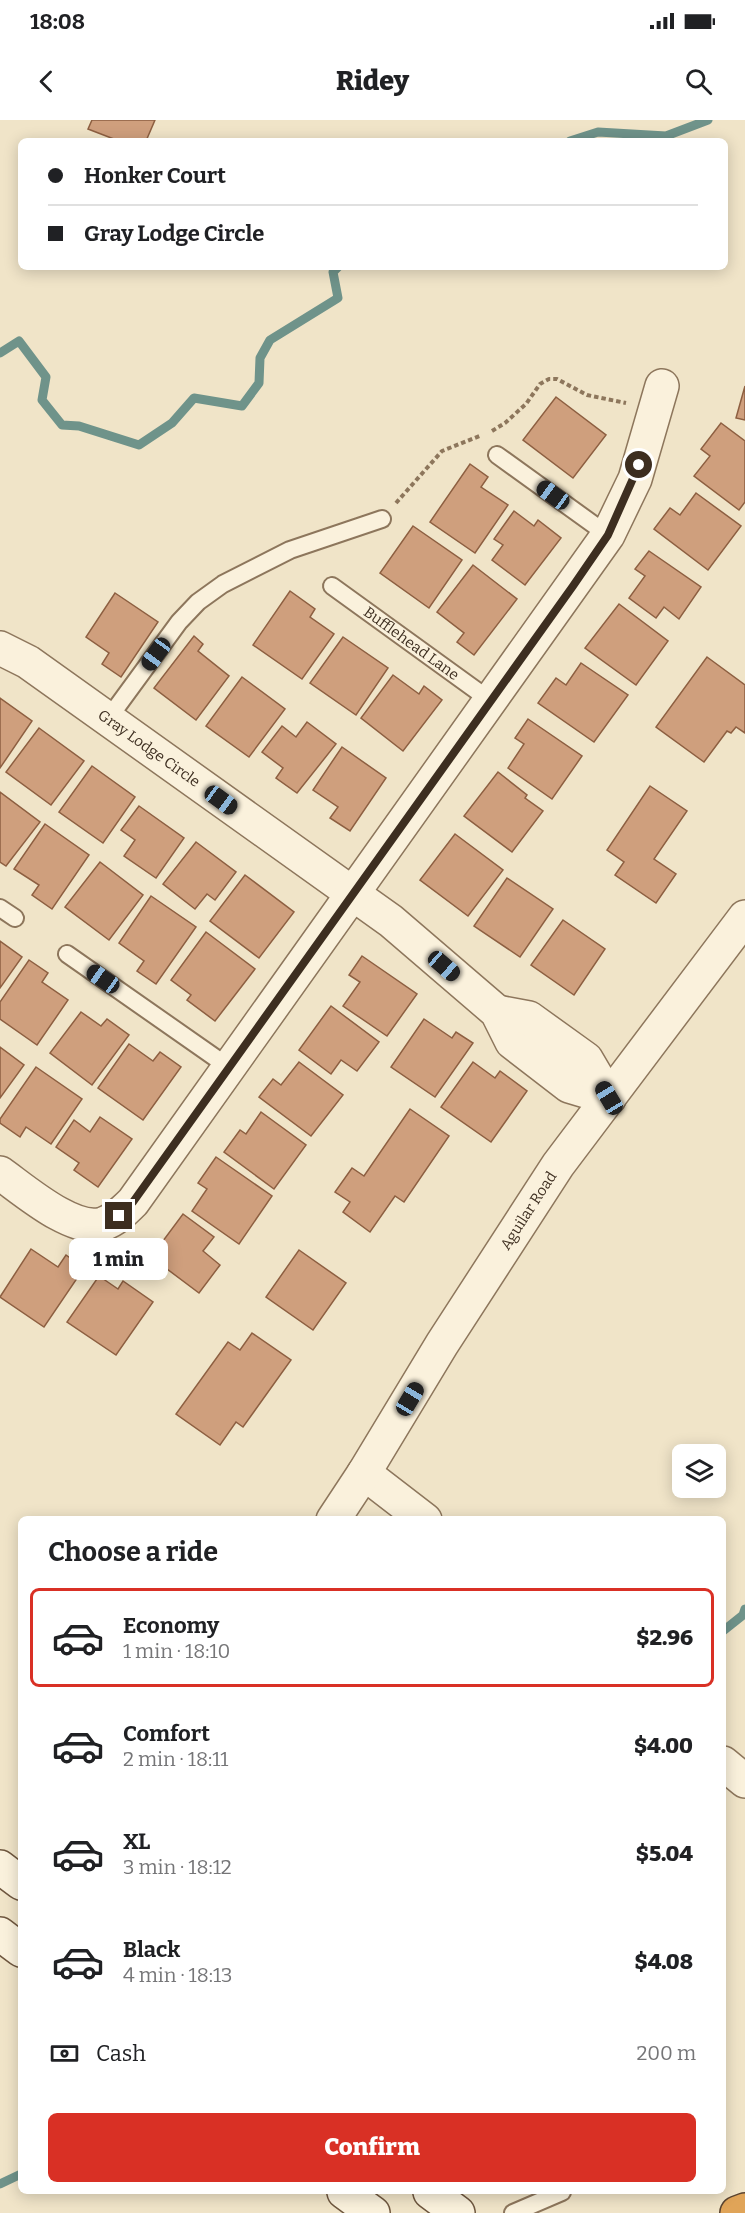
<!DOCTYPE html>
<meta charset="utf-8">
<style>
body{margin:0;font-family:Bitter,serif;background:#f2f2f2;color:#202124;height:100vh;display:flex;flex-direction:column;font-size:22px;white-space:nowrap}
*{box-sizing:border-box;margin:0}
p{font-size:20px;color:#757577}
.icon{flex:none;width:33px;height:33px;fill:none;stroke:currentColor;stroke-width:2;stroke-linecap:round;stroke-linejoin:round}
.map{position:relative;flex:1;overflow:hidden}
.sheet{position:absolute;left:18px;top:1396px;width:708px;height:678px;display:flex;flex-direction:column;background:#fff;border-radius:9px;box-shadow:0 3px 15px #0003}
.sheet>*{flex:none}
.guide{position:absolute;left:18px;top:18px;width:710px;height:132px;border-radius:9px;box-shadow:0 3px 15px #0003;display:grid;align-content:center;height:132px;padding:0 30px;background:#fff}
.controls{position:absolute;left:672px;top:1324px;display:grid;gap:12px}
.controls a{display:grid;place-items:center;width:54px;height:54px;border-radius:9px;background:#fff;box-shadow:0 3px 15px #0003;font-size:30px}
.end{position:absolute;width:27px;height:27px;margin:-14px;border:8px solid #3d2e20;background:#fff;box-shadow:0 0 0 3px #fff}
.from{border-radius:50%}
.bubble{position:absolute;height:42px;border-radius:9px;background:#fff;box-shadow:0 3px 15px #0003;font-size:20px;font-weight:800;line-height:42px;text-align:center}
.car{position:absolute;width:18px;height:36px;margin:-18px -9px;border-radius:8px;box-shadow:0 0 4px 2px #0007;background:linear-gradient(#222 24%,#8ab4d8 0 40%,#222 0 76%,#8ab4d8 0 86%,#222 0)}
.guide b{display:flex;align-items:center;gap:21px;height:57px;font-size:22px}
.guide b+b{border-top:2px solid #e0e0e0}
.guide i{width:15px;height:15px;background:#202124}
ul{padding:0;list-style:none}
li{display:flex;align-items:center;gap:18px;height:99px;margin:0 12px 9px;padding:0 18px;border:3px solid transparent;border-radius:9px}
li div{flex:1}
li b{display:block;font-size:22px}
li em{font-style:normal;font-weight:800}
li.active{border-color:#d93025}
li>.icon{width:54px;height:54px;stroke-width:1.5}
h2{padding:0 30px;font-size:27px;line-height:72px}
.pay{display:flex;align-items:center;gap:15px;height:66px;padding:0 30px;font-size:22px}
.pay p{margin-inline-start:auto}
.button{display:flex;gap:12px;margin-top:auto;padding:12px 30px}
.button a{flex:1;height:69px;border-radius:9px;background:#d93025;color:#fff;font-size:24px;font-weight:800;line-height:69px;text-align:center}
.status{display:flex;justify-content:space-between;align-items:center;height:42px;padding:0 30px;background:#fff;direction:ltr}
.status svg{height:16px;fill:currentColor}
header{display:flex;justify-content:space-between;align-items:center;height:78px;padding:0 30px;background:#fff;font-size:27px;font-weight:800}
.map>svg:first-child{display:block}
.lines{fill:none;stroke-linecap:round;stroke-linejoin:round}
.stream{stroke:#6f938a;stroke-width:9}
.building{fill:#cf9f7d;stroke:#8d5f41;stroke-width:1.5}
.service-casing{stroke:#8d765c;stroke-width:20}
.minor-casing{stroke:#8d765c;stroke-width:36}
.secondary-casing{stroke:#6f573f;stroke-width:36}
.motorway-casing{stroke:#5b4430;stroke-width:36}
.path{stroke:#8d765c;stroke-width:4;stroke-dasharray:4.5 3;stroke-linecap:butt}
.service{stroke:#faf1dc;stroke-width:16}
.minor{stroke:#faf1dc;stroke-width:33}
.secondary{stroke:#faf1dc;stroke-width:33}
.motorway{stroke:#e0a458;stroke-width:33}
.route{stroke:#3d2e20;stroke-width:8}
.labels{text-anchor:middle;dominant-baseline:central;stroke-width:4.5;stroke-linejoin:round;paint-order:stroke}
.street-label{font-size:15px;fill:#3d2e20;stroke:#f7eed8}
</style>
<div class="status"><b>18:08</b><svg viewBox="0 0 49 12"><path d="M0 12V9h3v3zM5 12V6h3v6zM10 12V3h3v9zM15 12V0h3v12zM26 1h20v11H26zM47 4h2v5h-2z"/></svg></div>
<header><svg class="icon" aria-label="back" viewBox="0 0 24 24"><path d="M15 5l-7 7 7 7"/></svg>Ridey<svg class="icon" aria-label="search" viewBox="0 0 24 24"><circle cx="10" cy="10" r="6"/><path d="M15 15l6 6"/></svg></header>
<div class="map">
<svg width="745" height="2093" viewBox="0 0 745 2093">
<rect width="100%" height="100%" fill="#f0e4c8"/>
<g class="lines">
<g class="stream">
<path d="M570,21L598,12L666,16L708,0"/>
<path d="M0,233L19,221L46,257L42,280L62,305L79,306L139,325L172,303L194,278L242,286L259,263L260,238L270,220L338,178L333,152L338,147"/>
<path d="M723,1511L743,1495L745,1489"/>
<path d="M0,2064L21,2054"/>
</g>
</g>
<g class="building">
<path d="M92,0H155L146,21H119L88,9Z"/>
<path d="M745,266V300L736,298Z"/>
<path d="M556,277L606,315L573,358L523,320Z"/>
<path d="M721,303L745,321V382L739,390L694,356L710,336L701,329Z"/>
<path d="M470,344L488,357L481,367L508,385L475,433L430,402Z"/>
<path d="M696,373L741,406L708,450L654,409L670,388L680,395Z"/>
<path d="M514,391L534,406L538,400L561,418L525,465L492,440L503,425L494,419Z"/>
<path d="M413,406L462,440L429,488L380,453Z"/>
<path d="M649,431L701,467L679,499L664,487L656,498L629,478L645,456L635,449Z"/>
<path d="M473,445L517,479L474,535L457,522L464,513L437,492Z"/>
<path d="M290,471L315,489L310,497L334,514L302,559L253,525Z"/>
<path d="M115,473L158,502L121,557L102,544L109,533L86,517Z"/>
<path d="M619,484L668,521L636,565L585,528Z"/>
<path d="M194,516L203,524L198,531L229,556L196,600L154,568Z"/>
<path d="M343,517L388,548L356,595L310,563Z"/>
<path d="M707,537L745,565V613L736,607L731,613L727,611L704,642L656,607Z"/>
<path d="M581,543L628,575L594,622L538,583L556,558L566,565Z"/>
<path d="M393,555L419,574L424,566L442,580L403,631L361,598Z"/>
<path d="M242,557L285,589L249,637L206,606Z"/>
<path d="M0,578L32,601L0,648Z"/>
<path d="M528,599L582,636L552,679L508,648L524,624L515,618Z"/>
<path d="M307,602L336,624L297,673L276,658L283,648L262,632L282,606L296,617Z"/>
<path d="M39,608L84,641L51,685L6,652Z"/>
<path d="M342,627L386,658L350,711L330,698L338,687L313,670Z"/>
<path d="M92,646L135,677L103,723L59,692Z"/>
<path d="M498,652L527,675L525,678L543,691L512,732L464,696Z"/>
<path d="M650,666L687,691L654,739L676,754L656,783L615,755L624,742L607,730Z"/>
<path d="M0,672L40,702L6,746L0,742Z"/>
<path d="M139,686L184,718L156,758L124,736L135,720L121,710Z"/>
<path d="M45,704L89,735L52,789L32,775L39,765L14,749Z"/>
<path d="M455,714L503,750L468,796L420,760Z"/>
<path d="M196,722L236,752L215,780L207,774L195,789L163,764Z"/>
<path d="M100,742L143,775L109,820L65,787Z"/>
<path d="M245,755L294,792L259,838L210,801Z"/>
<path d="M507,758L553,789L520,837L474,806Z"/>
<path d="M151,776L196,807L156,864L137,851L144,841L119,823Z"/>
<path d="M563,800L605,829L574,875L531,845Z"/>
<path d="M206,812L255,849L215,901L187,880L191,875L171,860Z"/>
<path d="M0,821L22,837L0,868Z"/>
<path d="M362,836L417,874L387,916L343,886L360,862L349,855Z"/>
<path d="M29,840L48,853L42,862L68,880L37,925L0,899V882Z"/>
<path d="M331,886L379,922L357,951L341,940L331,954L299,930Z"/>
<path d="M81,892L101,906L107,899L129,915L92,965L50,933Z"/>
<path d="M424,899L452,918L456,912L473,923L435,977L391,947Z"/>
<path d="M129,924L153,941L160,932L181,947L143,1000L98,968Z"/>
<path d="M0,927L24,945L0,978Z"/>
<path d="M299,942L343,975L311,1016L259,977L273,959L281,965Z"/>
<path d="M473,942L495,958L500,951L527,971L491,1022L441,987Z"/>
<path d="M36,947L82,979L51,1024L26,1007L20,1017L0,1003V999Z"/>
<path d="M410,989L449,1016L404,1082L395,1076L370,1112L343,1092L350,1082L335,1072L352,1048L364,1056Z"/>
<path d="M261,992L306,1025L274,1069L224,1032L240,1010L246,1014Z"/>
<path d="M100,997L132,1019L98,1067L74,1050L79,1043L56,1027L74,1000L90,1012Z"/>
<path d="M216,1037L272,1076L239,1124L192,1091L207,1069L198,1063Z"/>
<path d="M183,1094L214,1117L203,1131L220,1145L199,1173L151,1137Z"/>
<path d="M31,1129L58,1147L66,1135L84,1148L44,1207L0,1177Z"/>
<path d="M299,1130L346,1163L313,1210L266,1177Z"/>
<path d="M99,1156L118,1169L123,1161L153,1182L116,1235L67,1202Z"/>
<path d="M252,1213L291,1240L243,1307L236,1302L220,1325L176,1294L228,1222L240,1230Z"/>
</g>
<g class="lines">
<g class="service-casing">
<g id="service">
<path d="M497,335L608,415"/>
<path id="s1" d="M332,466L491,581"/>
<path d="M108,599L179,502L198,482L223,464L290,430L382,399"/>
<path d="M0,788L15,798"/>
<path d="M67,834L230,948"/>
<path d="M513,2093L562,2072"/>
</g>
</g>
<g class="minor-casing">
<g id="minor">
<path id="s2" d="M0,528L28,542L391,801L497,892L512,922L569,966L609,978"/>
<path d="M497,892L529,898L586,939L609,978"/>
<path d="M0,1053C24,1070 73,1113 103,1104C115,1100 124,1091 133,1082L608,415L635,359L662,266"/>
<path d="M364,1353L425,1400"/>
<path id="s3" d="M333,1400L364,1353L442,1224L558,1045L745,797"/>
<path d="M723,1643L745,1661"/>
</g>
</g>
<g class="secondary-casing">
<g id="secondary">
<path d="M0,1747L21,1763"/>
<path d="M0,1814L21,1830"/>
<path d="M344,2072L373,2093"/>
<path d="M430,2072L458,2093"/>
</g>
</g>
<g class="motorway-casing">
<path id="motorway" d="M737,2093L745,2090"/>
</g>
<g class="path">
<path d="M492,311L505,303L526,284L540,264L549,259H557L587,275L626,283"/>
<path d="M396,383L442,331L482,315"/>
</g>
<use href="#service" class="service"/>
<use href="#minor" class="minor"/>
<use href="#secondary" class="secondary"/>
<use href="#motorway" class="motorway"/>
</g>
<g class="lines">
<path class="route" d="M119,1096L133,1082L573,466L608,415L639,345"/>
</g>
<g class="labels">
<g class="street-label">
<text stroke="none"><textPath href="#s1" startOffset="98">Bufflehead Lane</textPath></text>
<text stroke="none"><textPath href="#s2" startOffset="180">Gray Lodge Circle</textPath></text>
<text stroke="none"><textPath href="#s3" startOffset="366">Aguilar Road</textPath></text>
</g>
</g>
</svg>
<div class="controls">
<a><svg class="icon" aria-label="layers" viewBox="0 0 24 24"><path d="M12 4l9 5-9 5-9-5zM3 14l9 5 9-5"/></svg></a>
</div>
<i class="end from" style="left:639px;top:345px"></i>
<i class="end" style="left:119px;top:1096px"></i>
<div class="bubble" style="left:69px;top:1118px;width:99px">1 min</div>
<i class="car" style="left:553px;top:375px;rotate:306deg"></i>
<i class="car" style="left:156px;top:534px;rotate:216deg"></i>
<i class="car" style="left:221px;top:680px;rotate:126deg"></i>
<i class="car" style="left:444px;top:846px;rotate:131deg"></i>
<i class="car" style="left:103px;top:859px;rotate:305deg"></i>
<i class="car" style="left:609px;top:978px;rotate:329deg"></i>
<i class="car" style="left:410px;top:1279px;rotate:31deg"></i>
<div class="guide">
<b><i class="from"></i>Honker Court</b>
<b><i></i>Gray Lodge Circle</b>
</div>
<section class="sheet">
<h2>Choose a ride</h2>
<ul>
<li class="active"><svg class="icon" aria-label="car" viewBox="0 0 24 24"><path d="M5 17H2v-5l4-1 3-4h7l3 4 3 1v5h-3M9 17h6M6 11h13"/><circle cx="7" cy="17" r="2"/><circle cx="17" cy="17" r="2"/></svg><div><b>Economy</b><p>1 min · 18:10</p></div><em>$2.96</em></li>
<li><svg class="icon" aria-label="car" viewBox="0 0 24 24"><path d="M5 17H2v-5l4-1 3-4h7l3 4 3 1v5h-3M9 17h6M6 11h13"/><circle cx="7" cy="17" r="2"/><circle cx="17" cy="17" r="2"/></svg><div><b>Comfort</b><p>2 min · 18:11</p></div><em>$4.00</em></li>
<li><svg class="icon" aria-label="car" viewBox="0 0 24 24"><path d="M5 17H2v-5l4-1 3-4h7l3 4 3 1v5h-3M9 17h6M6 11h13"/><circle cx="7" cy="17" r="2"/><circle cx="17" cy="17" r="2"/></svg><div><b>XL</b><p>3 min · 18:12</p></div><em>$5.04</em></li>
<li><svg class="icon" aria-label="car" viewBox="0 0 24 24"><path d="M5 17H2v-5l4-1 3-4h7l3 4 3 1v5h-3M9 17h6M6 11h13"/><circle cx="7" cy="17" r="2"/><circle cx="17" cy="17" r="2"/></svg><div><b>Black</b><p>4 min · 18:13</p></div><em>$4.08</em></li>
</ul>
<div class="pay"><svg class="icon" aria-label="cash" viewBox="0 0 24 24"><path d="M3 7h18v10H3z"/><circle cx="12" cy="12" r="2"/></svg>Cash<p>200 m</p></div>
<div class="button"><a>Confirm</a></div>
</section>
</div>
